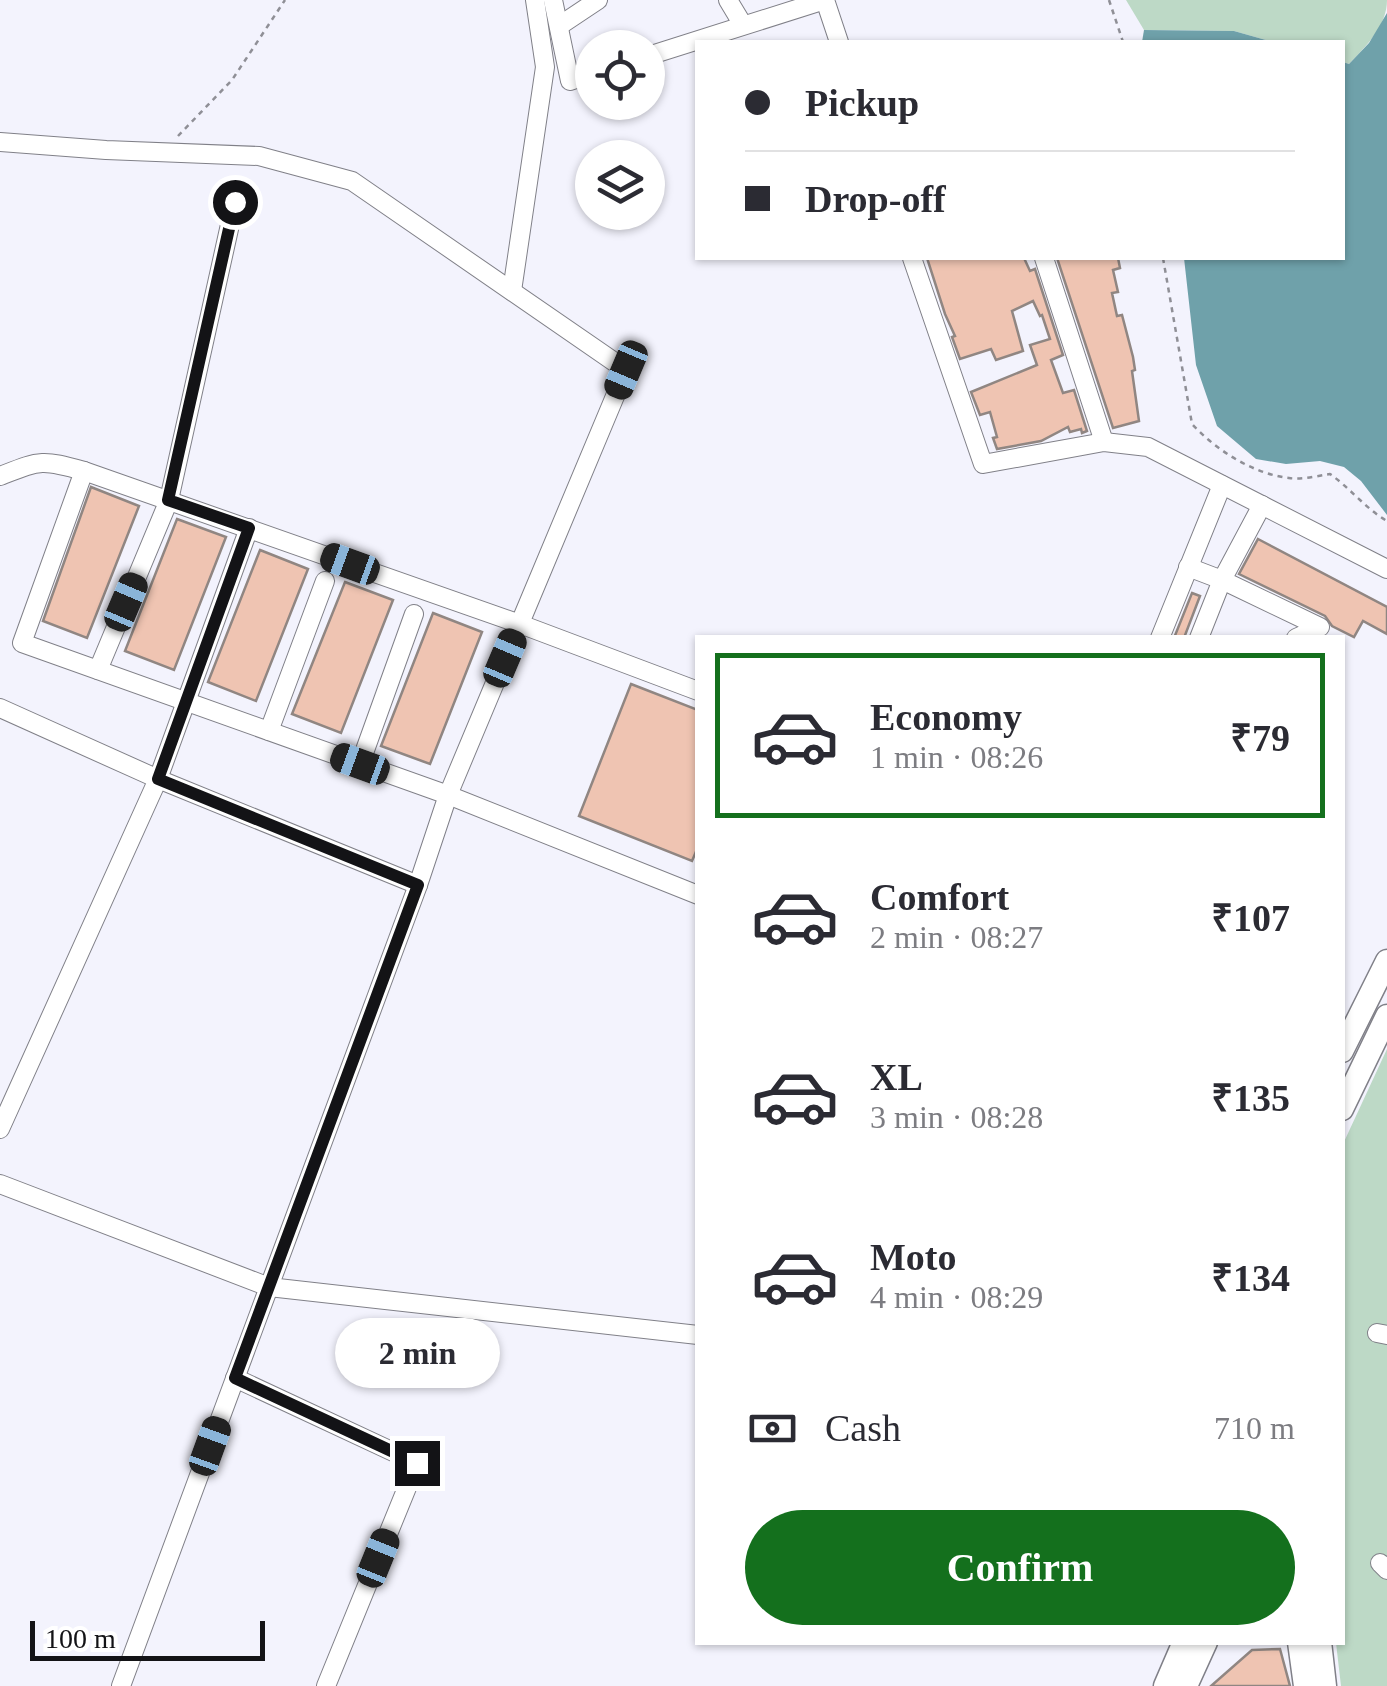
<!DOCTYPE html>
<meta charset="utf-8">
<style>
body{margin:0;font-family:Georgia,serif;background:#f2f2f3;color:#2b2b33;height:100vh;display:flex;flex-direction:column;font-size:38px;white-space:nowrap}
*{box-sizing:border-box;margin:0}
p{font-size:32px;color:#7c7c81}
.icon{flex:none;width:55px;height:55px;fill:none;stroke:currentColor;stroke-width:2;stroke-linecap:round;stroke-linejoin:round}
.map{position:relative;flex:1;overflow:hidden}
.details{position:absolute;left:695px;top:635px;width:650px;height:1010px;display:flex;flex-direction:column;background:#fff;border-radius:0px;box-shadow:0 2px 8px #0004}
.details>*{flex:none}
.top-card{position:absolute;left:695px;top:40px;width:650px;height:220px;border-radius:0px;box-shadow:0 2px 8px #0004;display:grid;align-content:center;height:220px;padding:0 50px;background:#fff}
.tools{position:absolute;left:575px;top:30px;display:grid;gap:20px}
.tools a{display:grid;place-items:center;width:90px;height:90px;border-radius:50%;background:#fff;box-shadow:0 2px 8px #0004;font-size:50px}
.scale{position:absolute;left:30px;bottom:25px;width:235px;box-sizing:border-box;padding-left:10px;border:5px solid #131316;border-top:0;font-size:28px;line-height:35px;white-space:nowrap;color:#131316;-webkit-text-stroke:8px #fff;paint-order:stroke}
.end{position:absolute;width:45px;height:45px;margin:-22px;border:12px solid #131316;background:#fff;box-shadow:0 0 0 5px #fff}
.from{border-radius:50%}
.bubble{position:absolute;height:70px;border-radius:35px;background:#fff;box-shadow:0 2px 8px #0004;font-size:32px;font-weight:800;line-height:70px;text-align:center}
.car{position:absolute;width:30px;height:60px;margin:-30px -15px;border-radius:12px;box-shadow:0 0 8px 2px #0007;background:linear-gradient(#222 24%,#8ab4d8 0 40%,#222 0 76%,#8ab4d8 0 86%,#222 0)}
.top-card b{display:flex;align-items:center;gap:35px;height:95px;font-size:38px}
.top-card b+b{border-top:2px solid #e1e1e2}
.top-card i{width:25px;height:25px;background:#2b2b33}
ul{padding:18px 0 0;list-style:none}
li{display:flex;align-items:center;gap:30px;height:165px;margin:0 20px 15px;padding:0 30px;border:5px solid transparent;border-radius:0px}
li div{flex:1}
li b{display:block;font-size:38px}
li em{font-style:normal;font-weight:800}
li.active{border-color:#14701d}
li>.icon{width:90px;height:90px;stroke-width:1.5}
.pay{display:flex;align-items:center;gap:25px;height:110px;padding:0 50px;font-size:38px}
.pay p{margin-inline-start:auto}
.button{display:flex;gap:20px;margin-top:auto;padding:20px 50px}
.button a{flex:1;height:115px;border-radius:60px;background:#14701d;color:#fff;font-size:40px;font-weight:800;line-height:115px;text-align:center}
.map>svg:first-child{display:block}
.green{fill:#bdd9c6}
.water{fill:#6fa1aa}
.building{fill:#efc4b2;stroke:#908682;stroke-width:2.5}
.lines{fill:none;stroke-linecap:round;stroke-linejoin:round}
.minor-casing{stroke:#808088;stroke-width:20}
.major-casing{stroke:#808088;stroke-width:25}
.path{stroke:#8f8f96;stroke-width:2.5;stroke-dasharray:5 5;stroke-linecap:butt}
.minor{stroke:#fff;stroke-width:18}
.major{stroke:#fff;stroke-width:22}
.route{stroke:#131316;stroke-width:12}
</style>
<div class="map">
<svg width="1387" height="1686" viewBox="0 0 1387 1686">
<rect width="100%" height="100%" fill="#f3f3fd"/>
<g class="green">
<path d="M1126,0H1387C1387,26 1366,46 1349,64L1343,62L1342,42H1273L1234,31L1144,30Z"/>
<path d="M1387,1049V1686H1341L1336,1643L1342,1642L1343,1144Z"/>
</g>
<g class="water">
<path d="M1387,13V515L1361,481L1344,467L1320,461L1286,464L1256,459L1217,426L1196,365L1184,258H1342L1343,62L1349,64L1369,43Z"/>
<path d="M1144,30L1234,31L1273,42H1142Z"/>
</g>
<g class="building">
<path d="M927,258H1024L1030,271L1035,269L1063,355L1051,360L1063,393L1074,390L1087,431L1082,433L1081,429L1070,432L1068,427L1041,441L997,449L993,438L997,437L990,412L980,415L971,392L1037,365L1030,345L1050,339L1042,315L1040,316L1033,301L1012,311L1023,351L996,360L991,349L960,359L952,337L955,336L945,314Z"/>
<path d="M1057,258H1118L1120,268L1113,270L1118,292L1112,293L1117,316L1122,315L1133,357L1135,370L1132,371L1139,421L1113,428Z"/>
<path d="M91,487L139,506L87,638L43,621Z"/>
<path d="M177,519L226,537L174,670L125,651Z"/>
<path d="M1258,539L1387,607V634L1363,621L1354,637L1332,626L1325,616L1239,574Z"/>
<path d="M260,550L308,569L256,701L208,682Z"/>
<path d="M345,582L393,600L341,733L292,714Z"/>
<path d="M1192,593L1200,596L1184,638H1174Z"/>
<path d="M433,613L482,632L430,764L381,746Z"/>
<path d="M631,684L698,710V847L692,861L579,816Z"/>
<path d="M1280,1649L1290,1686H1211L1252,1650Z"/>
</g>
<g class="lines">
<g class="minor-casing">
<g id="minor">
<path d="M553,0L570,81L592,74"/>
<path d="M728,0L743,25"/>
<path d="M825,0L839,42"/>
<path d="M559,26L598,0"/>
<path d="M648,56L825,0"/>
<path d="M0,142L106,150L259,156L352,181L626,370L448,795L418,885L121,1686"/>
<path d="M912,258L983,464L1104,442L1148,447L1387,569"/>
<path d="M1044,258L1104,442"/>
<path d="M512,291L545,67L535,0"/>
<path d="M84,471L22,643L448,795L698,895"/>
<path d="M0,476C41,460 41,459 84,471L520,624L698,691"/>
<path d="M1188,567L1222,580L1320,627L1296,638"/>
<path d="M1160,638L1222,485"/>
<path d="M1199,638L1222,580L1262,505"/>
<path d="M98,670L169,500L235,202"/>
<path d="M0,708L158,779L418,885"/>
<path d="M269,731L325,581"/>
<path d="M360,764L414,614"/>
<path d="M0,1129L158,779L249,528"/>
<path d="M0,1184L269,1287L698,1335"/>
<path d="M1377,1333L1387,1335"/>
<path d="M235,1378L417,1463L326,1686"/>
<path d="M1380,1563L1387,1570"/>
</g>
</g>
<g class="major-casing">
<g id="major">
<path d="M1342,1051L1387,961"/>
<path d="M1342,1109L1387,1016"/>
<path d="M1299,1642L1305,1686"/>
<path d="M1320,1642L1325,1686"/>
<path d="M1165,1686L1184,1642"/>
<path d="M1186,1686L1206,1642"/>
</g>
</g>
<g class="path">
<path d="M1109,0L1123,42"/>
<path d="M178,136L232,80L285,0"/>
<path d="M1163,258L1192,424C1216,450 1253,474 1289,478C1302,480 1317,476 1330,474C1350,488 1366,509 1387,521"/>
</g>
<use href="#minor" class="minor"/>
<use href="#major" class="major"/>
</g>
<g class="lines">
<path class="route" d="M235,202L168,500L249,528L158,779L418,885L235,1378L417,1463"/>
</g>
</svg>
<div class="tools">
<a><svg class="icon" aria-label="locate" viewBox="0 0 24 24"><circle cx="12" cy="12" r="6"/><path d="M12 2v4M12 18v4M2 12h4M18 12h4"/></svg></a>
<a><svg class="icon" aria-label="layers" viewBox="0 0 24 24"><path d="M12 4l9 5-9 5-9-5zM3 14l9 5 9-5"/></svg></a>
</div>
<div class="scale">100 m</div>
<i class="end from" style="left:235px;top:202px"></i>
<i class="end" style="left:417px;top:1463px"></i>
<div class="bubble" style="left:335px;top:1318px;width:165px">2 min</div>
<i class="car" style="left:626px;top:370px;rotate:203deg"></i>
<i class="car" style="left:350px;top:564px;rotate:290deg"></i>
<i class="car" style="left:126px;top:602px;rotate:23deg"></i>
<i class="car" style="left:505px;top:658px;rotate:23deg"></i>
<i class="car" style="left:360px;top:764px;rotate:290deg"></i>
<i class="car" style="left:210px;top:1446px;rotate:20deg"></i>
<i class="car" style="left:378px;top:1558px;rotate:22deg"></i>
<div class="top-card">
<b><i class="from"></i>Pickup</b>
<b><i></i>Drop-off</b>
</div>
<section class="details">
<ul>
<li class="active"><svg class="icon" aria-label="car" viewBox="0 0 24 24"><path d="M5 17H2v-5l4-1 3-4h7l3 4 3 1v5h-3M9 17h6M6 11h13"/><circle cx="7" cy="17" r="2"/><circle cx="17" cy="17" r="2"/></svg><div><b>Economy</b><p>1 min · 08:26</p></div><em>₹79</em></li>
<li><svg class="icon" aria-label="car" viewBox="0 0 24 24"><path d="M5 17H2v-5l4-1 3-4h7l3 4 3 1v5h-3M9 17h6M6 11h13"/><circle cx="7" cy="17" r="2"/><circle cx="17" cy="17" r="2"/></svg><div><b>Comfort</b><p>2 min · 08:27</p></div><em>₹107</em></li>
<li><svg class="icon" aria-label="car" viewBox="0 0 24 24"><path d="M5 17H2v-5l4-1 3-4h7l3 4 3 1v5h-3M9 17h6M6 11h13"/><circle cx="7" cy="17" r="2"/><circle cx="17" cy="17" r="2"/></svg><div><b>XL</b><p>3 min · 08:28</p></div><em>₹135</em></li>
<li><svg class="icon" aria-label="car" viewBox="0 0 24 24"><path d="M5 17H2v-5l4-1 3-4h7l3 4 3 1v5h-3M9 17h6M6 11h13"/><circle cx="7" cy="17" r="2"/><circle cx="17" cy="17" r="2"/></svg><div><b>Moto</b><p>4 min · 08:29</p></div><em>₹134</em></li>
</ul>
<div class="pay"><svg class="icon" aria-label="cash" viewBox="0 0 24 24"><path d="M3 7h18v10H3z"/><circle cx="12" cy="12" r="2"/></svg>Cash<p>710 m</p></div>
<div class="button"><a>Confirm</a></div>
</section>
</div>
